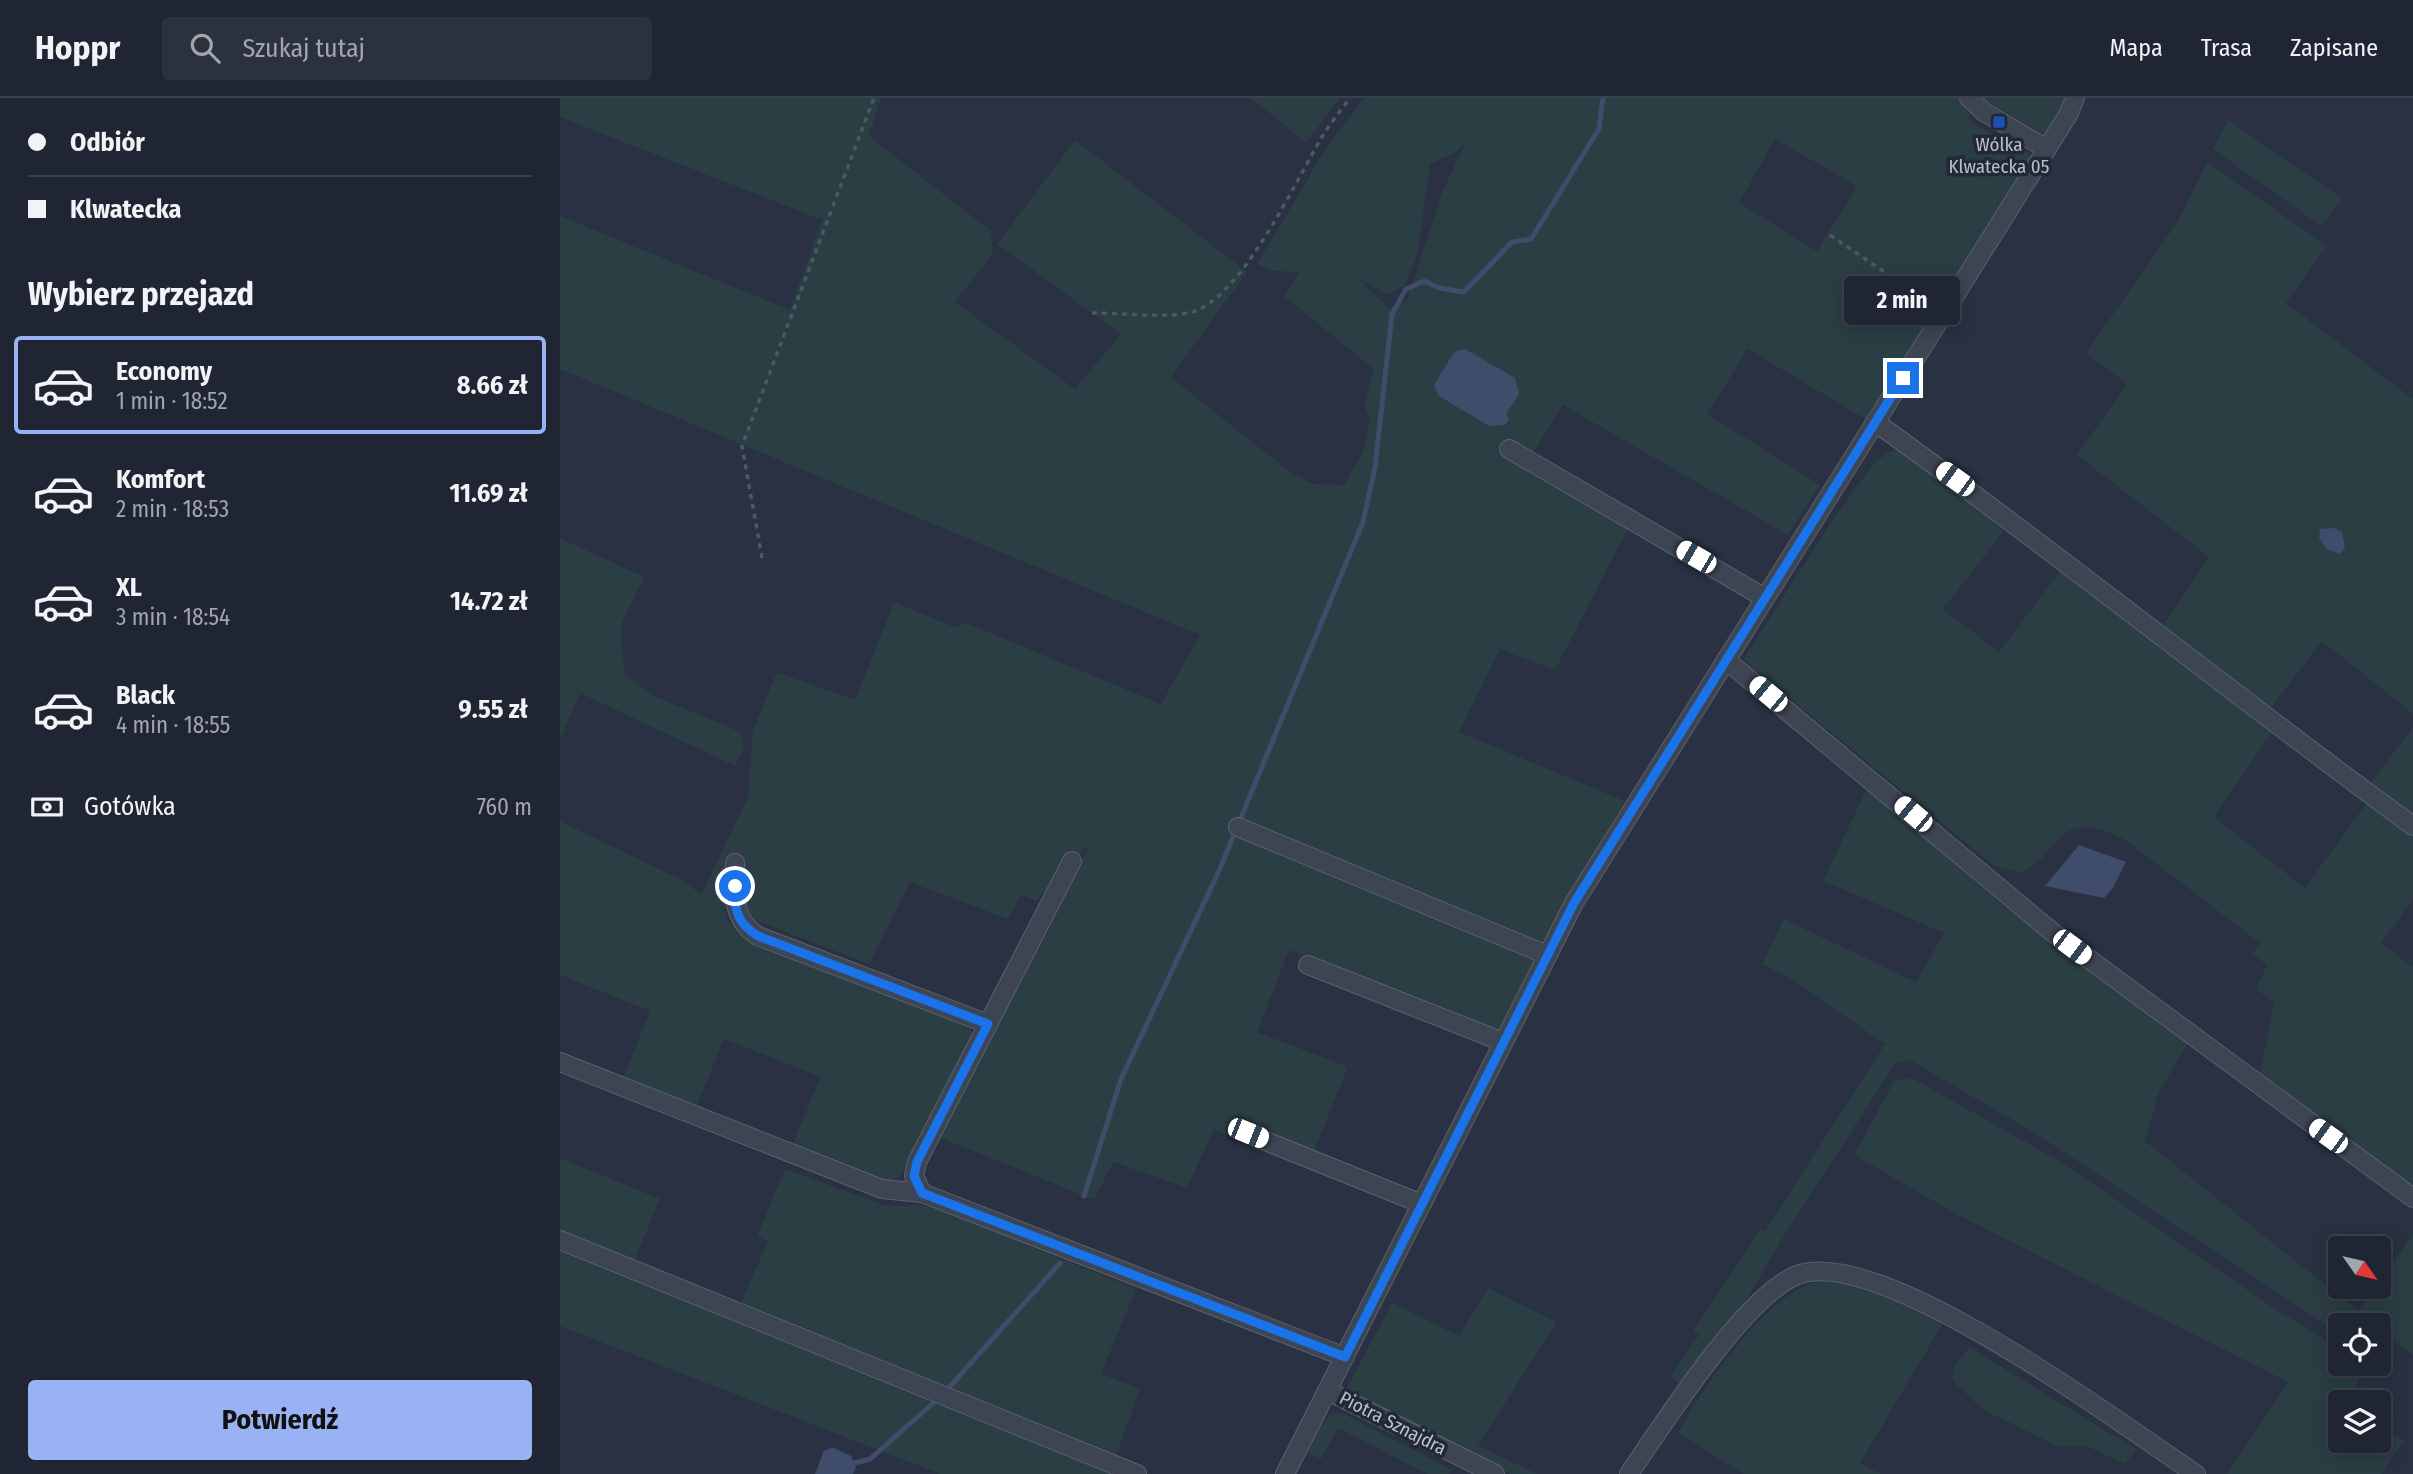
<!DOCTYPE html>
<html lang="pl">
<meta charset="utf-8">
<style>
body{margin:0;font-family:"Fira Sans Condensed",sans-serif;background:#2c313e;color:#f1f3f6;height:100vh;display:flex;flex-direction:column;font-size:26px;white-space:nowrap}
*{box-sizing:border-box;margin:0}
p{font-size:23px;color:#a1a5ac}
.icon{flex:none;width:38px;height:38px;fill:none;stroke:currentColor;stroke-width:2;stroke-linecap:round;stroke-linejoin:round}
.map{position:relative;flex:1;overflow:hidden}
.drawer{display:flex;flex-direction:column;background:#1f2532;width:560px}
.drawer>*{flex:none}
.hud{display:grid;align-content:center;height:154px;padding:0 28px;background:#1f2532}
.needle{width:46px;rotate:124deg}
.tools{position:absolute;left:1768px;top:1138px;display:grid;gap:14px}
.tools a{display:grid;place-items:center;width:63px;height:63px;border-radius:7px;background:#1f2532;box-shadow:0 4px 18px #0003,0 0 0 2px #3c424d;font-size:35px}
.end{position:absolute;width:32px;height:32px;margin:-16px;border:9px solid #1a73e8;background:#fff;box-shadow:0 0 0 4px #fff}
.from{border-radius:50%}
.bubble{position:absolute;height:49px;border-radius:7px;background:#1f2532;box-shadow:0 4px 18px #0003,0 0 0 2px #3c424d;font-size:23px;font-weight:700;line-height:49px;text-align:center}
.car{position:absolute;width:21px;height:42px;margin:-21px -10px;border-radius:9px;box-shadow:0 0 5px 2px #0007;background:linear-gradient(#fff 24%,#345 0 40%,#fff 0 76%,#345 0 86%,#fff 0)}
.hud b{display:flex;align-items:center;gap:24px;height:66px;font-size:26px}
.hud b+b{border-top:2px solid #3c424d}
.hud i{width:18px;height:18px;background:#f1f3f6}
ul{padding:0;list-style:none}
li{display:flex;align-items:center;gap:21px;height:98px;margin:0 14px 10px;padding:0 14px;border:4px solid transparent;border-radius:7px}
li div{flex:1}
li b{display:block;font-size:26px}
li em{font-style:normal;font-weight:700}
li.on{border-color:#98b2f3}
li>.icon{width:63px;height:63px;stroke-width:1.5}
h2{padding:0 28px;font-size:32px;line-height:84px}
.pay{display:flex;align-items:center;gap:18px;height:77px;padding:0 28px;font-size:26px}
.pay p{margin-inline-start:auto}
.cta{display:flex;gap:14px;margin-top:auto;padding:14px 28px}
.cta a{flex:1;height:80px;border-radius:7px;background:#98b2f3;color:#111;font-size:28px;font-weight:700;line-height:80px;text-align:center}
header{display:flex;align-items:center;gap:42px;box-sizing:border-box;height:98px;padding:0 35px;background:#1f2532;border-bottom:2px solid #3c424d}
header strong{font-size:33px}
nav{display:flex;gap:38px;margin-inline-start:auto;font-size:24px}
.search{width:490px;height:63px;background:#2c313e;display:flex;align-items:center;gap:18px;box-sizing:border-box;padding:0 24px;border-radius:7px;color:#a1a5ac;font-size:26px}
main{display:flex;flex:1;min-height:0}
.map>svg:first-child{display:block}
.green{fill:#2b3e43;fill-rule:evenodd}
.water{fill:#404d6a}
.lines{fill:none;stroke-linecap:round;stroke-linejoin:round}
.stream{stroke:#404d6a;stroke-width:5}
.minor-casing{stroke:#5b616f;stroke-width:20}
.path{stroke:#495b60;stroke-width:3.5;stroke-dasharray:5 5;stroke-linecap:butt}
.minor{stroke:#3d4452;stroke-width:18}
.route{stroke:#1a73e8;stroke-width:9}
.transit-dot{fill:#1a4fb4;stroke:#222837;stroke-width:2.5}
.labels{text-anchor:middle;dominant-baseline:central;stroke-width:7;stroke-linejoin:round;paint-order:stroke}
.poi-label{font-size:19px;fill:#babfcc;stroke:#222837}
.street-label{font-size:19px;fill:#babfcc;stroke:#222837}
</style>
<header>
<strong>Hoppr</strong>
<div class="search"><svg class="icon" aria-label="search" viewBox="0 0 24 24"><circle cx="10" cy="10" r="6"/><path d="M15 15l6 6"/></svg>Szukaj tutaj</div>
<nav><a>Mapa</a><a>Trasa</a><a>Zapisane</a></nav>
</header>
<main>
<section class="drawer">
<div class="hud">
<b><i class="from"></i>Odbiór</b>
<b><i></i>Klwatecka</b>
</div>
<h2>Wybierz przejazd</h2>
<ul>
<li class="on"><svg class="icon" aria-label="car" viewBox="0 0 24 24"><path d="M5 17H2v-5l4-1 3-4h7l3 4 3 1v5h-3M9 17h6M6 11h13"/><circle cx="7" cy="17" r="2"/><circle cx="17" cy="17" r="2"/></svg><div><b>Economy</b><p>1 min · 18:52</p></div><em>8.66 zł</em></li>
<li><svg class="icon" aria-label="car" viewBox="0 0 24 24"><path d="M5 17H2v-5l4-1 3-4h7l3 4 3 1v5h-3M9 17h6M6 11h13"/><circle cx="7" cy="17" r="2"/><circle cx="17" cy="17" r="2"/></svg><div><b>Komfort</b><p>2 min · 18:53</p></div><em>11.69 zł</em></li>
<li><svg class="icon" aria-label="car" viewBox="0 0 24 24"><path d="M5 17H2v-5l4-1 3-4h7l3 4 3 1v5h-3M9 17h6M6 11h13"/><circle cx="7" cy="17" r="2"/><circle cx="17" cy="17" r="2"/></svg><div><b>XL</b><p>3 min · 18:54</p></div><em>14.72 zł</em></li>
<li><svg class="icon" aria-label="car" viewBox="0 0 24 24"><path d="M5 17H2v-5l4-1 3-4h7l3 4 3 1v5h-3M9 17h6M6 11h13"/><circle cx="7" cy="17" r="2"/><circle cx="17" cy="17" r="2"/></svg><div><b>Black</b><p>4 min · 18:55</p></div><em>9.55 zł</em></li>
</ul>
<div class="pay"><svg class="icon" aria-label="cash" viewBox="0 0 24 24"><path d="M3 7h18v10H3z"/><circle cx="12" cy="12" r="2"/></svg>Gotówka<p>760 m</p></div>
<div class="cta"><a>Potwierdź</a></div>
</section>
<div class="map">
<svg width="1853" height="1376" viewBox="0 0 1853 1376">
<rect width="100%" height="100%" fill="#293142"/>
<g class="green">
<path d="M0,0H321L309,38L431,133L433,156L395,204L515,291L561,236L437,146L515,42L687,174L611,279L730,374L753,386L784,387L803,353L810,323L804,305L814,271L724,198L739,174L712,173L697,166L768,47L804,0H1398L1410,17L1408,22L1454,49L1458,44L1470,58V67L1305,321L1188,251L1147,316L1260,387L1228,437L1003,307L973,355L1077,413L995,572L940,551L899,634L1065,703L1014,788L934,941L729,852L697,934L788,969L751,1061L688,1036L684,1045L654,1031L627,1090L553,1064L534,1102L379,1039L531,744L476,803L461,797L448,821L350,784L309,866L163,810L169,825L186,839L406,923L412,931L411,942L348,1066L339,1079L328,1083L232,1048L260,979L164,941L136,1010L64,978L90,913L0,877V723L126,784L141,797L188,699L193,632L217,574L295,602L334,504L394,529L406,525L601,606L640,537L0,271V118L230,212L262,122L0,19ZM1215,41L1297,88L1257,153L1179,105ZM906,43L882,95L847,202L830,211L798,180L828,197L845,188L858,154L870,66L895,55Z"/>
<path d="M691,0H780L746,45Z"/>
<path d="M1419,0H1503L1504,6L1485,36Z"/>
<path d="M1668,22L1783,101L1761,128L1653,51Z"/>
<path d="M1647,64L1767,148L1726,205L1853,301V616L1762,543L1710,611L1602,529L1649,459L1517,357L1567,286L1526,255L1618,123Z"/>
<path d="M1332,352L1345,353L1444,433L1383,511L1439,554L1501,472L1712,634L1654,719L1745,790L1808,703L1853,739V802L1821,845L1853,869V1092L1700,976L1714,904L1696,891L1707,867L1692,856L1700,845L1564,741C1495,707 1504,755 1460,775L1434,768L1183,562L1271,424L1314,365Z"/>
<path d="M0,440L84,479L61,527L64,576L94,598L181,634L184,649L175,668L20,595L0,642Z"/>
<path d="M1853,629V719L1809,687Z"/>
<path d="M1307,690L1438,803L1628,946L1599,993L1585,1043L1798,1213L1853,1136V1257L1799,1214L1795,1227H1780V1236L1478,1037L1350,962L1335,966L1222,1141L1177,1218L1121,1288L1110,1278L1139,1237L1133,1233L1200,1131L1205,1133L1325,946L1231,881L1202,866L1224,821L1356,884L1384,835L1263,783Z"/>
<path d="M1352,980L1501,1064L1718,1213L1780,1250V1265H1808L1788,1304H1780V1342H1818V1330L1844,1342L1821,1376H1667L1728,1284L1396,1116L1294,1057L1334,983Z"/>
<path d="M0,1060L100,1101L75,1161L181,1205L208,1143L197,1138L225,1071L327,1108L360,1107L380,1112L576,1191L541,1276L580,1290L550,1376H380L0,1228Z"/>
<path d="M1288,1182L1329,1195L1383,1225L1300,1365L1321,1376H1184L1118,1335C1142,1291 1206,1196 1256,1184C1265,1181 1278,1183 1288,1182Z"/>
<path d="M928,1190L997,1224L918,1347L977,1376H950L785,1293L832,1205L899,1238Z"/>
<path d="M1409,1249L1577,1352L1564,1366L1527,1348H1497L1422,1311L1392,1282L1395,1268Z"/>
<path d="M773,1315L784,1316L892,1372L889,1376H867L778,1330L761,1361L747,1354L753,1336Z"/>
</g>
<g class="water">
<path d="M905,251L955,280L959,296L946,316L949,321L945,327L929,328L879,298L874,287L894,254Z"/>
<path d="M1774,430L1782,434L1785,450L1780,456L1767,451L1759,440L1760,431Z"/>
<path d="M1519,747L1566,764L1553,790L1544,800L1485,788Z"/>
<path d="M272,1349L291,1358L296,1370L293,1376H255L264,1353Z"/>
</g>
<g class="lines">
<g class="stream">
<path d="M524,1098L561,981L659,773L803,424L815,370L832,216L846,191L864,183L879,190L904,194L952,144L971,141L1039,31L1043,0"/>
<path d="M386,1293L500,1165"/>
<path d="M294,1365L310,1361L379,1300"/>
</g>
<g class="minor-casing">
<g id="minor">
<path d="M1409,0L1424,14L1487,51"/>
<path d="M1315,324C1498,455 1672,596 1853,728"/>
<path d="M949,351L1205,500"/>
<path d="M1166,562L1491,833L1853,1100"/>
<path d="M678,729L987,857"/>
<path d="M175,765C175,795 170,820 198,838L428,926"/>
<path d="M748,867L943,944"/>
<path d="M0,964L322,1091L362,1095L785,1259"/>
<path d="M688,1036L862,1106"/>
<path d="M362,1095L354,1078L357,1064L512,763"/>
<path d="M0,1142L577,1376"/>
<path d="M768,1293L935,1376"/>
<path d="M725,1376L1014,805L1508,17L1515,0"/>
<path d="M1069,1376C1103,1326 1183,1201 1235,1178C1316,1142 1563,1328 1636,1376"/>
</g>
</g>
<g class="path">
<path d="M1270,137L1370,205"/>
<path d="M532,215C562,215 598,220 628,215C679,206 736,82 762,39C770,26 780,13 790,0"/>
<path d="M202,460L182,348L314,0"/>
</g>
<use href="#minor" class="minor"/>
</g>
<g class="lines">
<path class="route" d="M175,788C174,812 177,825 198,838L428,926L357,1064L354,1078L362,1095L785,1259L1014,805L1343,280"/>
</g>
<rect class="transit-dot" x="1432" y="17" width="14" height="14" rx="3.5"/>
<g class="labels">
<g class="poi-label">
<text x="1439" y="46">Wólka<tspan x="1439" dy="22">Klwatecka 05</tspan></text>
</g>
<g class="street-label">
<text transform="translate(833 1325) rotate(27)">Piotra Sznajdra</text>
</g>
</g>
</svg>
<div class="tools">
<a><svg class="needle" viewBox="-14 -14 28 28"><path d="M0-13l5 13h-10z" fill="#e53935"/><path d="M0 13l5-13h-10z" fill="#a1a5ac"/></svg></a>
<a><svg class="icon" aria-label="locate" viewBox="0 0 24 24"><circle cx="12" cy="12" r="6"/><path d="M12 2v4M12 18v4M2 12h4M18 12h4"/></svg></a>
<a><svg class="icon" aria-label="layers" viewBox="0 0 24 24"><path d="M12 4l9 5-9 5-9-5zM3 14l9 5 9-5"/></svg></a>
</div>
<i class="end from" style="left:175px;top:788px"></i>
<i class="end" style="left:1343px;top:280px"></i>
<div class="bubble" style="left:1284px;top:178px;width:116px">2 min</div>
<i class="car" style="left:1395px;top:381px;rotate:306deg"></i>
<i class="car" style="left:1136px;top:459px;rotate:300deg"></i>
<i class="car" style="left:1208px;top:596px;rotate:310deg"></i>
<i class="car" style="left:1353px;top:716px;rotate:310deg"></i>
<i class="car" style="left:1512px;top:849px;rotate:127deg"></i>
<i class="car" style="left:688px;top:1035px;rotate:112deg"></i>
<i class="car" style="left:1768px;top:1038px;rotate:306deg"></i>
</div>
</main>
